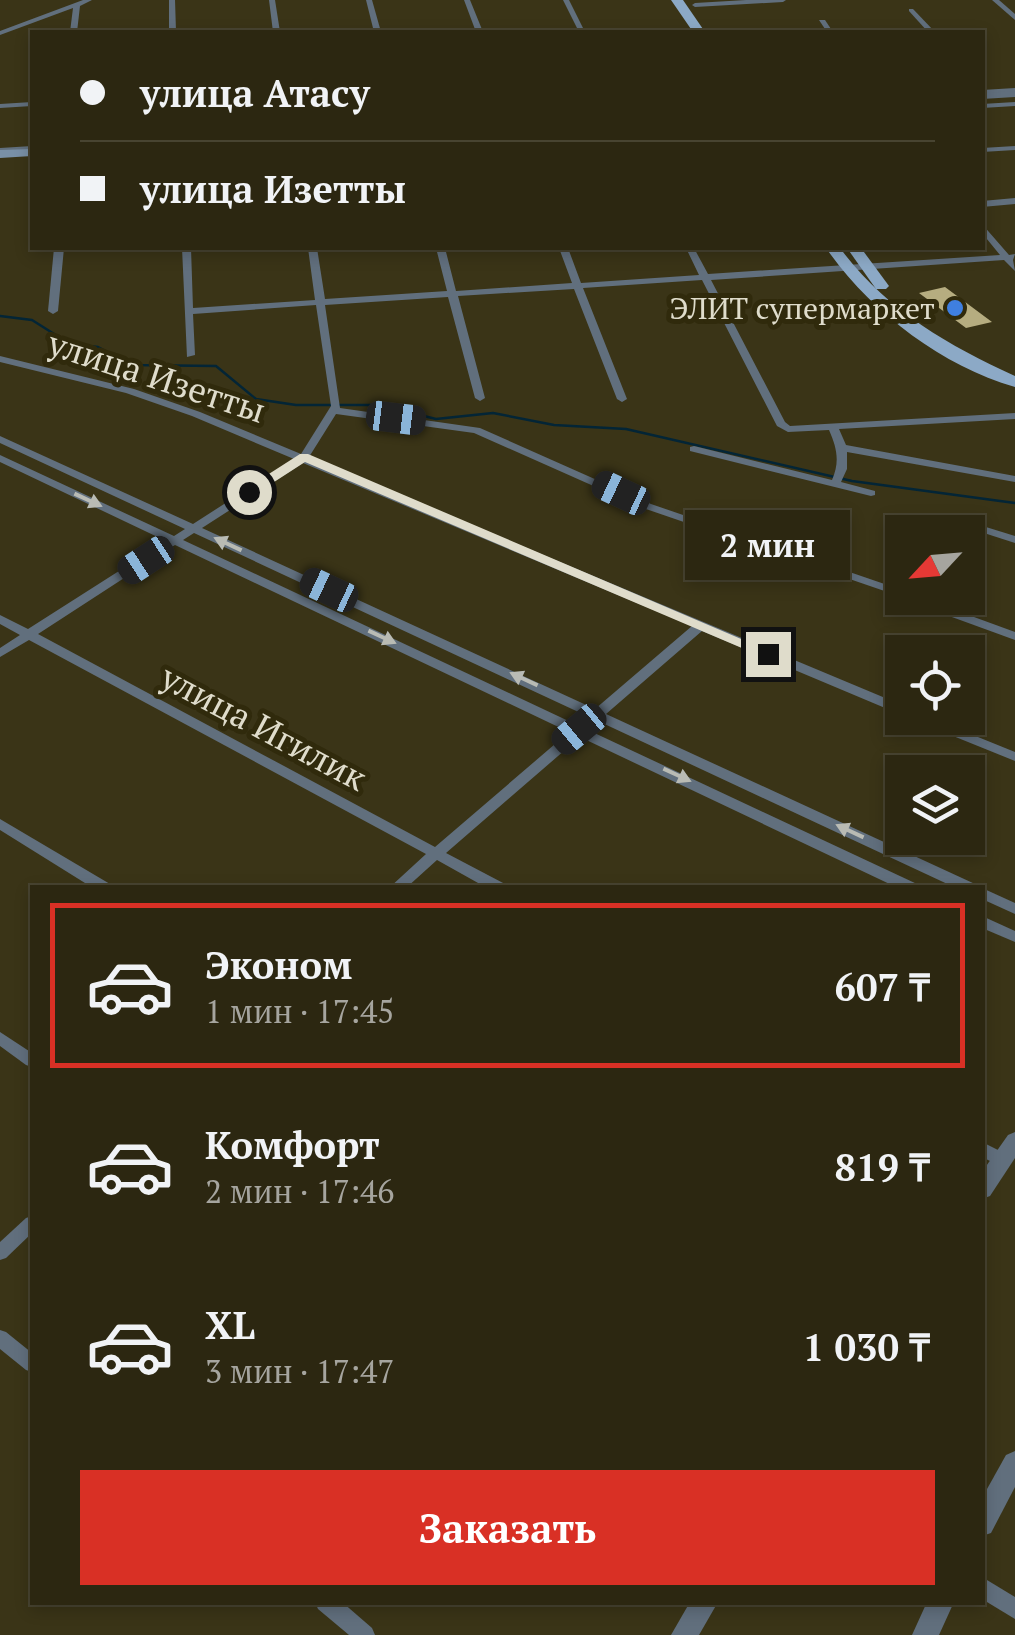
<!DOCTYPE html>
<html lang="ru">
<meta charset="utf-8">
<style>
body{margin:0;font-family:"PT Serif",serif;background:#38331f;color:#f1f3f6;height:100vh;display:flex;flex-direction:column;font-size:38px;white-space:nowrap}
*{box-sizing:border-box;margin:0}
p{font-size:32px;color:#a6a59f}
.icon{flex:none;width:55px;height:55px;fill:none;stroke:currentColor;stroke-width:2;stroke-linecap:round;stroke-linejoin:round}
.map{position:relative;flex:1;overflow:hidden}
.side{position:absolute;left:30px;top:885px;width:955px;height:720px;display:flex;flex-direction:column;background:#2c2711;border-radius:0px;box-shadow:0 5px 15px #0003,0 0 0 2px #484431}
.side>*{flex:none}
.hud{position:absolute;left:30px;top:30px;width:955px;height:220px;border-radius:0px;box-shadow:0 5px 15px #0003,0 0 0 2px #484431;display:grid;align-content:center;height:220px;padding:0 50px;background:#2c2711}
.needle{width:65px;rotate:244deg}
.fabs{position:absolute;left:885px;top:515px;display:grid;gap:20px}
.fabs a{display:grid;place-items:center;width:100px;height:100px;border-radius:0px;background:#2c2711;box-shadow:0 5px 15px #0003,0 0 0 2px #484431;font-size:50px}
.end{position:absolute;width:45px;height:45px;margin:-22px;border:12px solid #dfdccb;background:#111;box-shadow:0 0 0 5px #111}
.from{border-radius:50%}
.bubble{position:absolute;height:70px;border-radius:0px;background:#2c2711;box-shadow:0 5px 15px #0003,0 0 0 2px #484431;font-size:32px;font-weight:700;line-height:70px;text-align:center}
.car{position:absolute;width:30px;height:60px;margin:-30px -15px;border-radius:12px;box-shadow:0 0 8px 2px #0007;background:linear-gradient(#222 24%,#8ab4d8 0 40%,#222 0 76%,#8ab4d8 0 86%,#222 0)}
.hud b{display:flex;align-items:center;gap:35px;height:95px;font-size:38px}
.hud b+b{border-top:2px solid #484431}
.hud i{width:25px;height:25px;background:#f1f3f6}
ul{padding:18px 0 0;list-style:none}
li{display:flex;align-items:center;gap:30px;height:165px;margin:0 20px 15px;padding:0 30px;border:5px solid transparent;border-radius:0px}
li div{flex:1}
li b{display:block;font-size:38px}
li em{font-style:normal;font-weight:700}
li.on{border-color:#d93025}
li>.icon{width:90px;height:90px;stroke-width:1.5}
.cta{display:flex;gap:20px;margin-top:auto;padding:20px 50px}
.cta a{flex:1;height:115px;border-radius:0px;background:#d93025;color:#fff;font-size:40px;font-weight:700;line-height:115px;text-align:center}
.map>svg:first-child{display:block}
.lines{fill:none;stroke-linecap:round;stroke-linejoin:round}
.stream{stroke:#032536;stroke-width:2.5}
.building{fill:#b6ad80}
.minor{fill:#616f7d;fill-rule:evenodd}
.tertiary{fill:#616f7d;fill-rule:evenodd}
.secondary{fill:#7990a6;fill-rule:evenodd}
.primary{fill:#8ca9c6;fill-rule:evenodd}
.oneway{fill:#b9bbb4}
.route{fill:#dfdccb}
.shop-dot{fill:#3f7fe0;stroke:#302a0c;stroke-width:4}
.labels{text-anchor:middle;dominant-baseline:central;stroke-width:10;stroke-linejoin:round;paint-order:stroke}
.far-poi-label{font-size:30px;fill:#dfdccb;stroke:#302a0c;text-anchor:end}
.street-label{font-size:35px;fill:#dfdccb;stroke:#302a0c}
</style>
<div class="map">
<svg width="1015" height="1635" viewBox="0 0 1015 1635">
<rect width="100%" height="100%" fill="#3a3417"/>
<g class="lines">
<path class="stream" d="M0,316L32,320L70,344L98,347L131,365L216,366L256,399L296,405H379L436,419L493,413L554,425L626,429L852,481L1015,503"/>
</g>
<path class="building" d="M945,287L992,322L966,328L919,293Z"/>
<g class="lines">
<g class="minor">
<path d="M83,0H92L80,6L77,32H70L73,8L0,35V31Z"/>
<path d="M169,0H175L176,32H169Z"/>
<path d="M269,0H275L280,32H273Z"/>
<path d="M366,0H372L381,32H374Z"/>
<path d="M464,0H470L483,32H476Z"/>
<path d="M563,0H569L585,32H579Z"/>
<path d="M746,0H786L783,2L695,7L692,5L695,3Z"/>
<path d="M992,0H999L1015,14V20Z"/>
<path d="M909,9H913L935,32H928L909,11Z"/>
<path d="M819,20H825L833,32H827Z"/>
<path d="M1015,88V92L982,94V90Z"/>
<path d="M32,102V106L0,108V104Z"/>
<path d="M1015,102V106L982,108V104Z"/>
<path d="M32,146V150L0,152V148Z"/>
<path d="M1015,146V150L982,152V148Z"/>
<path d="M1015,198V204L982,207V201Z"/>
<path d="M982,224L1009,255L1015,254L1013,260L1015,271L1004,260L711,280L785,422L790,426L1015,413V419L839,429L846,445L1015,476V482L847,452V469L841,482L875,491V495L871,496L690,451V447L694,446L832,480C840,462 837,448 829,430L788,432L777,426L702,280L583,288L627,399L622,402L617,399L574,289L458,296L485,398L480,401L475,398L448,297L325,305L340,408L480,428L651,504L902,590V597L643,508L474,433L336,414L309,457L902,705V714L897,713L702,631L606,714L975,884L977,888H956L598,721L588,730L917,884L919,888H898L580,737L446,853L505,884L507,888H487L437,860L406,888H389L426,854L29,640L0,657V648L20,635L0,624V615L28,629L166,541L0,462V455L174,536L185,529L0,443V436L193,524L294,459L192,416L126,393L0,362V356L134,389L200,412L301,454L331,406L316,305L193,314L195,355L187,357L182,248H191L193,308L315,300L308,248H317L325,299L447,291L436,248H445L456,291L572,283L559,248H568L581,283L699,275L686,248H694L708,274L1000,255L982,233ZM303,463L692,626L595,709L202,528ZM194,533L587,716L577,725L183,540ZM175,545L569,732L435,847L38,634Z"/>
<path d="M54,248H64L58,311L53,314L48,311Z"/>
<path d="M960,519L1015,536V543L956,524V520Z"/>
<path d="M906,598H922L1015,632V640L908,601Z"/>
<path d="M915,718H931L1015,752V761L916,721Z"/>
<path d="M0,819L110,884L112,888H93L0,830Z"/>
<path d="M982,888L1015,903V914L982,899Z"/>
<path d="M982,916L1015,931V942L982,928Z"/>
<path d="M0,1032L32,1053V1067L26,1065L0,1046Z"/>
<path d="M982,1142L1008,1155L1010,1160L1008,1165L1002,1167L982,1157Z"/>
<path d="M32,1216V1233L6,1258L0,1260V1242L26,1218Z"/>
<path d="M0,1330L6,1332L32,1353V1372L26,1370L0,1349Z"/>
<path d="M982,1577L1015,1597V1619L982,1599Z"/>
<path d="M315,1602H342L372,1628L375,1635H349L318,1609Z"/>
</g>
<g class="tertiary">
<path d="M1015,91V97L982,99V93Z"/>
<path d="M1015,1132V1158L990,1196L982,1199V1172L1008,1135Z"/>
<path d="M1015,1451V1487L991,1533L982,1536V1498L1006,1455Z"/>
<path d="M690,1602H718L699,1635H671Z"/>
<path d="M927,1602H954L939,1635H912Z"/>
</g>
<path class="secondary" d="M32,149V156L0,158V150Z"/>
<g class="primary">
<path d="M671,0H683L705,32H693Z"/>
<path d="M826,248H840C885,309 947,345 1015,376V387C940,365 870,311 826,248Z"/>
<path d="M847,248H861L889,286L886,289H876Z"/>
</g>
</g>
<defs><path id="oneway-solid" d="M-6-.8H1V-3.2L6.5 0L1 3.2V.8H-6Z" transform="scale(2.5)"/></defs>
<g class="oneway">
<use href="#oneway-solid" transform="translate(88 500) rotate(25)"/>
<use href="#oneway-solid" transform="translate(228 544) rotate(-155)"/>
<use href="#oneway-solid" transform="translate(382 637) rotate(25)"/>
<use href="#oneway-solid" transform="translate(524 679) rotate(-155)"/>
<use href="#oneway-solid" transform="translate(677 775) rotate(25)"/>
<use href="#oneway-solid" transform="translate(850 831) rotate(-155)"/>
</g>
<path class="route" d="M300,454H308L776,654L763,657L305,462L254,495H244V490Z"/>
<circle class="shop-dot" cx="955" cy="308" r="10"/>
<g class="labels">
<g class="far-poi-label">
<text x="935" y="308">ЭЛИТ супермаркет</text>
</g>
<g class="street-label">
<text transform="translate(157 376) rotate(18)">улица Изетты</text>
<text transform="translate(264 727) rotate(28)">улица Игилик</text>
</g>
</g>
</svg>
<div class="fabs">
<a><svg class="needle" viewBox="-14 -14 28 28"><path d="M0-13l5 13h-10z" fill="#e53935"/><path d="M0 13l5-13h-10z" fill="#a6a59f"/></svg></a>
<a><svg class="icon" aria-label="locate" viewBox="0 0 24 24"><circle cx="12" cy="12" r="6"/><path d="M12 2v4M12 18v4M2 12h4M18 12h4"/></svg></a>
<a><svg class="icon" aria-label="layers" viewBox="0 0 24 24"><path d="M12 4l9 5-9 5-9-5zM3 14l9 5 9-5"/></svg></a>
</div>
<i class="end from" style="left:249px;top:492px"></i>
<i class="end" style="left:768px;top:654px"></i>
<div class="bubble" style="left:685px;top:510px;width:165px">2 мин</div>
<i class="car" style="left:396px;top:418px;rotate:97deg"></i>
<i class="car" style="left:621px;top:493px;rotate:295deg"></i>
<i class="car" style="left:146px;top:560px;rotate:237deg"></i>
<i class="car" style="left:329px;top:590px;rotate:295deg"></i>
<i class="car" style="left:579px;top:729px;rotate:230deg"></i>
<div class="hud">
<b><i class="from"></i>улица Атасу</b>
<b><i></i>улица Изетты</b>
</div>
<section class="side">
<ul>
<li class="on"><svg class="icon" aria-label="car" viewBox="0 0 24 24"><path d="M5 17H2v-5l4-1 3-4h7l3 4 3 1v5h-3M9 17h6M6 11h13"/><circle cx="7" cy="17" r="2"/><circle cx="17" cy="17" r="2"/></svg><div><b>Эконом</b><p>1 мин · 17:45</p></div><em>607 ₸</em></li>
<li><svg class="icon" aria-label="car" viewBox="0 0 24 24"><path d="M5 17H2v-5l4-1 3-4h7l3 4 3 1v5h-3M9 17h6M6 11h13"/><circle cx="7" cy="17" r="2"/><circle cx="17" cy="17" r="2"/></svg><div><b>Комфорт</b><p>2 мин · 17:46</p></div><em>819 ₸</em></li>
<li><svg class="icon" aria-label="car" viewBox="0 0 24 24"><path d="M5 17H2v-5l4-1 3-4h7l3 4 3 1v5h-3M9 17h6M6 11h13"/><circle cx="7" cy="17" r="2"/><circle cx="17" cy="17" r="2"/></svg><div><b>XL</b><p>3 мин · 17:47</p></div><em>1 030 ₸</em></li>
</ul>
<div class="cta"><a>Заказать</a></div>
</section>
</div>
